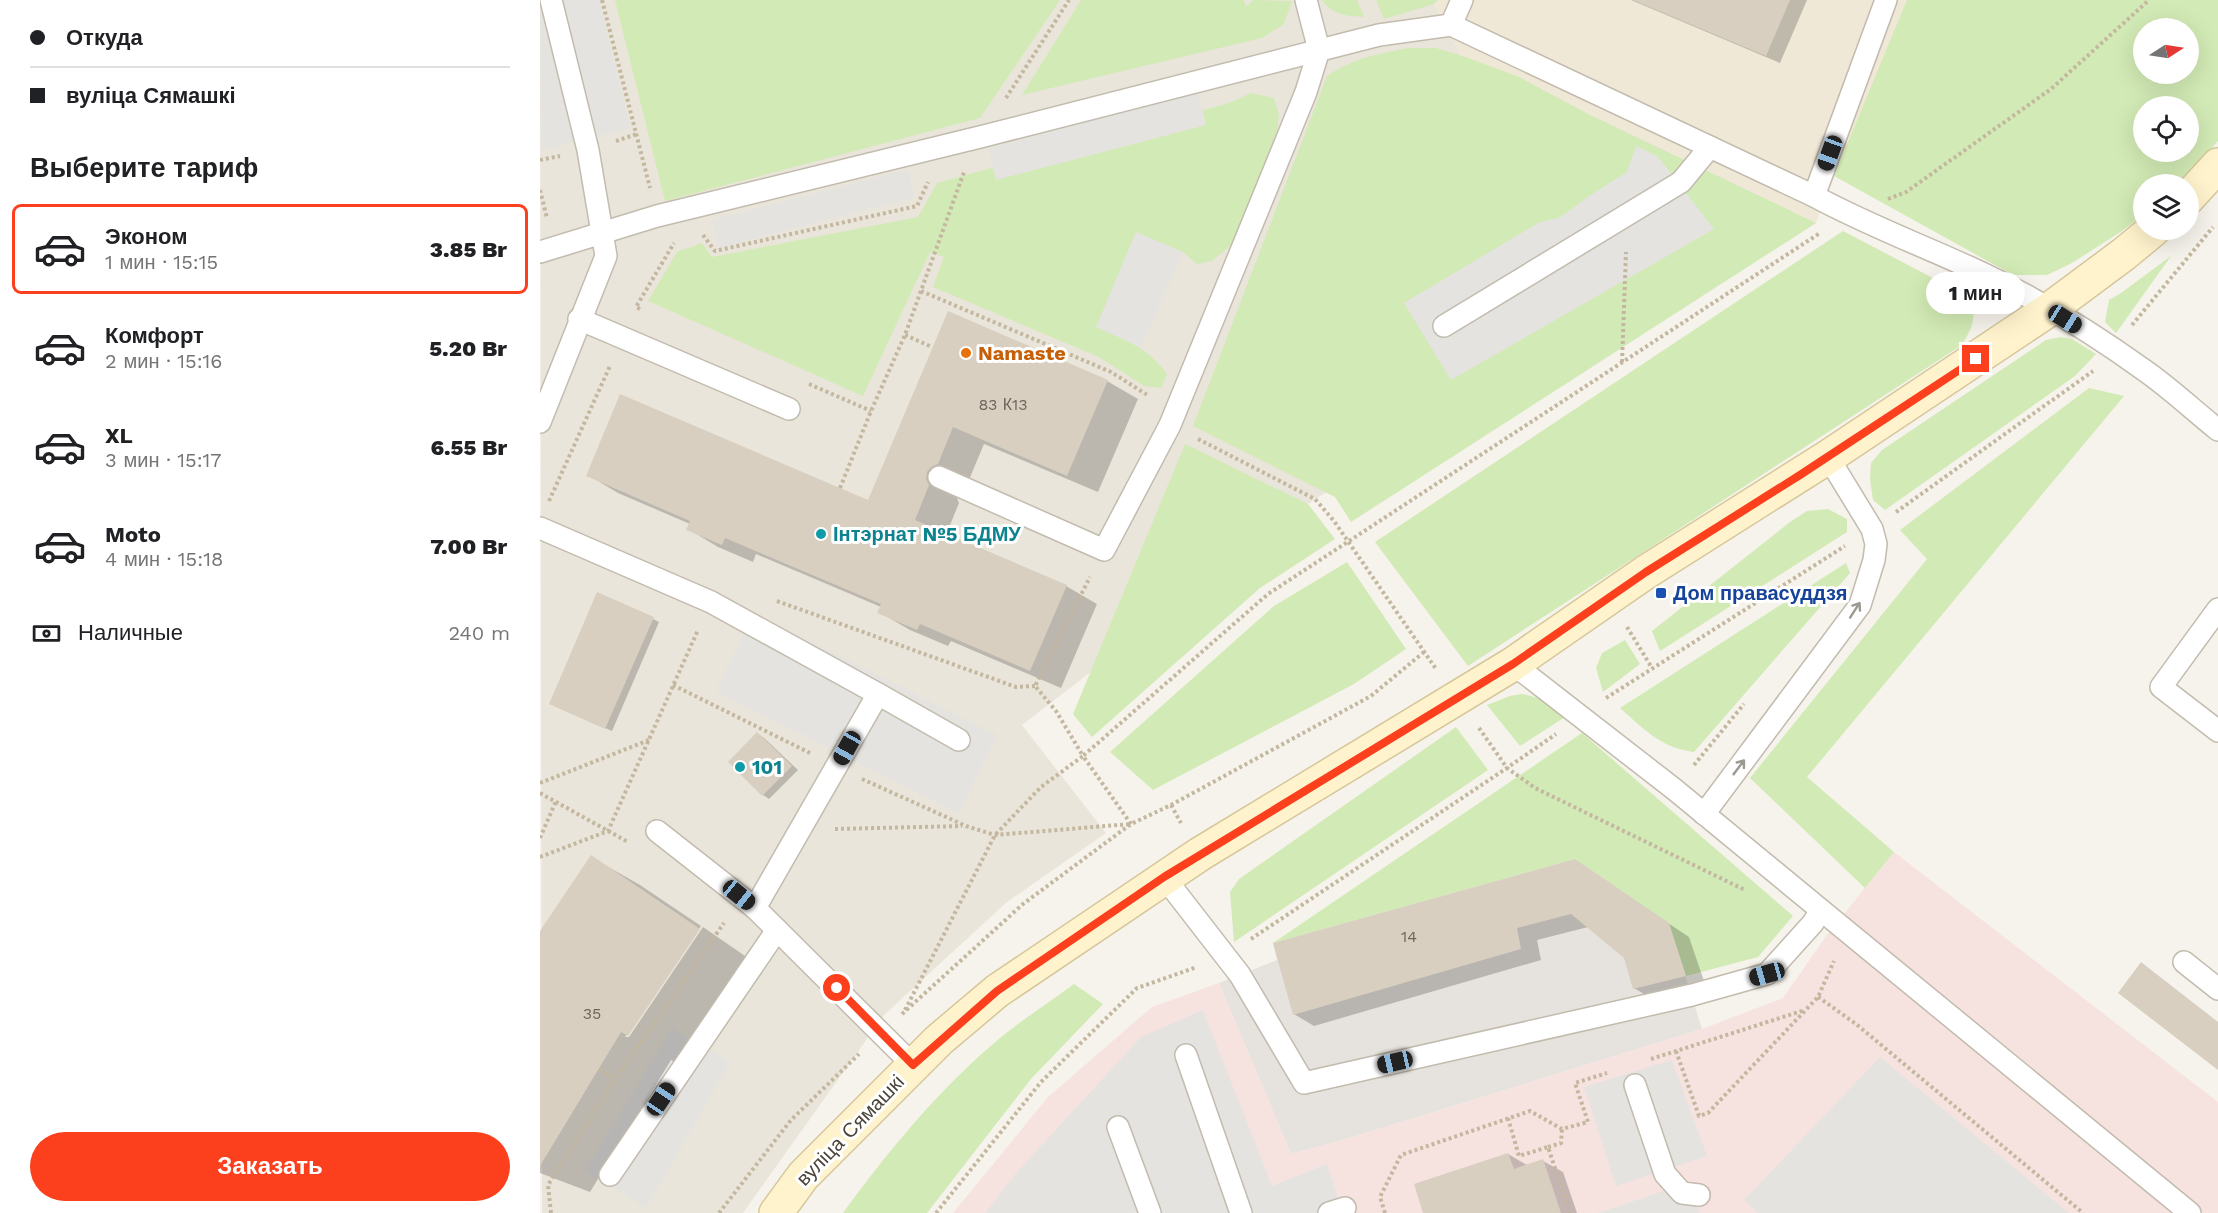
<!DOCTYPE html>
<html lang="ru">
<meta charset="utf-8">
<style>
body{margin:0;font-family:"Work Sans",sans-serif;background:#f6f6f6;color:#202124;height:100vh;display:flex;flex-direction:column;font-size:22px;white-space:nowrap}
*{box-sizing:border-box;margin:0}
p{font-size:20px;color:#757577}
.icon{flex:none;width:33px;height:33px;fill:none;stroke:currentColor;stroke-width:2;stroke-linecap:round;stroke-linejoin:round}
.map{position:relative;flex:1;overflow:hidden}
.drawer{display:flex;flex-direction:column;background:#fff;width:540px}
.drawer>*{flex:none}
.hud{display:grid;align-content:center;height:132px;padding:0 30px;background:#fff}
.needle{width:39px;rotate:78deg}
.fabs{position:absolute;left:1593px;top:18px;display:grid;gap:12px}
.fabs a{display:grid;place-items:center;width:66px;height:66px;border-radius:50%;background:#fff;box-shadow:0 6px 24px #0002;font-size:30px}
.end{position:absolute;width:27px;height:27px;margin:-14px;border:8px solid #fc3f1d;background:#fff;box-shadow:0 0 0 3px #fff}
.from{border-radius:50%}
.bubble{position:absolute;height:42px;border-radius:21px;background:#fff;box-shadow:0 6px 24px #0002;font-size:20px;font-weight:800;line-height:42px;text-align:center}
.car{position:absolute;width:18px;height:36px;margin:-18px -9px;border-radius:8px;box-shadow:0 0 4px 2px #0007;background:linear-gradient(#222 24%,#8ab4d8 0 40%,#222 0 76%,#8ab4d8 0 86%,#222 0)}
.hud b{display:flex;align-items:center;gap:21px;height:57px;font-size:22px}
.hud b+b{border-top:2px solid #e0e0e0}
.hud i{width:15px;height:15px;background:#202124}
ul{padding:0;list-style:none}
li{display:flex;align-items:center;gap:18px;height:90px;margin:0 12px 9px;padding:0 18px;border:3px solid transparent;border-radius:9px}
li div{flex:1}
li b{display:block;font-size:22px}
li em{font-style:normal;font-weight:800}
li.current{border-color:#fc3f1d}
li>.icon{width:54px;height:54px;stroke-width:1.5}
h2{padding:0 30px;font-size:27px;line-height:72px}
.pay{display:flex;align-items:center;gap:15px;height:66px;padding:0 30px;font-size:22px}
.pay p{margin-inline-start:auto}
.cta{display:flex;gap:12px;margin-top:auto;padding:12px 30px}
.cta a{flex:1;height:69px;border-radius:36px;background:#fc3f1d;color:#fff;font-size:24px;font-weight:800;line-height:69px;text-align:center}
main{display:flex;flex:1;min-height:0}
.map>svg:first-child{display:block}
.residential{fill:#eae5da}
.industrial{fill:#e6e2dd}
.education{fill:#efe8d6}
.medical{fill:#f6e3e0}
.green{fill:#d2eab5;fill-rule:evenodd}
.parking{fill:#e5e3e0}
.shadow{fill:#0003}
.building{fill:#d8cfc1}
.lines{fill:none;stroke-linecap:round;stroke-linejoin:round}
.lane-casing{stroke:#c2bbae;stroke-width:24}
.secondary-casing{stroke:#d6c79b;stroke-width:36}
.path{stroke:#c4b79f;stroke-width:4;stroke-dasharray:3 3;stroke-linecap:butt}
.lane{stroke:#fff;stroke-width:21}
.secondary{stroke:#fff3cd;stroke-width:33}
.oneway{stroke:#9c9892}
.route{stroke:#fc3f1d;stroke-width:8}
.food-dot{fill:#e8710a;stroke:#fff;stroke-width:2}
.culture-dot{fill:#0f9aa8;stroke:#fff;stroke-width:2}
.transit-dot{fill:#1a4fb4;stroke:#fff;stroke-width:2}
.labels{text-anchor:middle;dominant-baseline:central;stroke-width:6;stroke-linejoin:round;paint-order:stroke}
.number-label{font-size:16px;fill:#6e675b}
.food-label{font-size:20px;font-weight:bold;fill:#c56008;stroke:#fff;text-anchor:start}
.culture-label{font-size:20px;font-weight:bold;fill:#0d838f;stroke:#fff;text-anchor:start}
.transit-label{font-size:20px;font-weight:bold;fill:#164399;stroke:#fff;text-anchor:start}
.street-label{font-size:20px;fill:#4b4439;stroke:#fff}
</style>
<main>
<section class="drawer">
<div class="hud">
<b><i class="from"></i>Откуда</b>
<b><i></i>вуліца Сямашкі</b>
</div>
<h2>Выберите тариф</h2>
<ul>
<li class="current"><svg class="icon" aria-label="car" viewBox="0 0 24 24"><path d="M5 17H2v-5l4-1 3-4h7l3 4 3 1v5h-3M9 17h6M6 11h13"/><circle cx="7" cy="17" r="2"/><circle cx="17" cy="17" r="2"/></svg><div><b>Эконом</b><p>1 мин · 15:15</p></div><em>3.85 Br</em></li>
<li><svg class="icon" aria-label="car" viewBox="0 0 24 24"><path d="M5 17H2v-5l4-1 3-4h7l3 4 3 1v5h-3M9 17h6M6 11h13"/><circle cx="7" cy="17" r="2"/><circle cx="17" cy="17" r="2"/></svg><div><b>Комфорт</b><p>2 мин · 15:16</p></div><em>5.20 Br</em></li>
<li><svg class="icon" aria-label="car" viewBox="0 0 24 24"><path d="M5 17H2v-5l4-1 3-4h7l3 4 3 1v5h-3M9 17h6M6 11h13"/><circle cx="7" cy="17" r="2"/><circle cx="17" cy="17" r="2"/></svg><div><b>XL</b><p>3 мин · 15:17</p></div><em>6.55 Br</em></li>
<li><svg class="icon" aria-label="car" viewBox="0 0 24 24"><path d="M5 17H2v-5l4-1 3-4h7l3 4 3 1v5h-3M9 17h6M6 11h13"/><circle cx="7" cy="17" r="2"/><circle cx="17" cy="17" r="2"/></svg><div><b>Moto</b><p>4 мин · 15:18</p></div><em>7.00 Br</em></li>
</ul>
<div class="pay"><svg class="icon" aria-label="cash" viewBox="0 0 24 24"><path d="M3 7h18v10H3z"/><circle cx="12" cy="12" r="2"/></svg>Наличные<p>240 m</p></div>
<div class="cta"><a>Заказать</a></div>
</section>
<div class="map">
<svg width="1678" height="1213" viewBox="0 0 1678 1213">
<rect width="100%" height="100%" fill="#f6f3ec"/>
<path class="residential" d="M0,0H898L894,5L1258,215L775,499L482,725L566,833L467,902L344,1015L203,1213H2Z"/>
<path class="industrial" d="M1035,859L1129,923L1162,1029L803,1140L751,1154L679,983L737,960L733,943Z"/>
<path class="education" d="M898,0H1566L1349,185L1294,176L1276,223L1048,114L979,77L920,55L894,4Z"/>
<path class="medical" d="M1354,852L1678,1102V1213H413L508,1097L612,1007L679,983L751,1154L803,1140L1162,1029L1243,998L1287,935Z"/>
<g class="green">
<path d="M75,0H520L440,118L125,201Z"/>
<path d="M541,0H704L706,7L713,0L752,1L744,24L722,38L482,95Z"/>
<path d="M782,0H817L824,17C806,16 793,15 782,0Z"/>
<path d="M836,0H898L894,4L844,19Z"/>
<path d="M1367,0H1678V141L1639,184H1604L1603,215L1579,233L1532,263L1507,275H1473L1294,176ZM1604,28H1648V74H1604ZM1604,106H1648V152H1604Z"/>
<path d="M868,48H896L920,55L979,77L1048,114L1276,223L811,522L795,497L653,426L787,76C813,58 838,54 868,48Z"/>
<path d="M711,93L734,98L739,115L737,131L694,243L672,261L657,264L643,252L556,327C587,341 606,346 627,374L621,388L604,386L559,357L393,287L404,257L390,252L323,396L108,301L137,252L162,243L172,257L378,217L397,183L689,103Z"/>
<path d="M1303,231L1431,298C1436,320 1433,326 1422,345L928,666L835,542Z"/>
<path d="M1631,256L1576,333L1565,322L1569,300L1581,293Z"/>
<path d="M1521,337L1532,339L1556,354L1535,376L1345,510L1333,500L1330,479L1331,463L1342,450L1506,340Z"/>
<path d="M1549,388L1584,396L1267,777L1354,852L1325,888L1210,778L1387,559L1360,530Z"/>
<path d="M645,444L768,504L795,539L720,588L552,737L533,714Z"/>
<path d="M1288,509L1307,519V532L1120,651L1112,631L1250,522L1267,511Z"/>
<path d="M807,562L866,649L814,684L613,790L570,752L734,606Z"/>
<path d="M1306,563L1310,573L1154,752C1121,748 1104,729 1080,708Z"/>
<path d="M1085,640L1100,664L1063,692L1056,668L1062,653Z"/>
<path d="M981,694C1000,696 1011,705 1025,717L980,746L947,705L970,696Z"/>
<path d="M916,727L948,770L694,942L690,892L699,879Z"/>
<path d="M1042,733L1253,916L1218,957L1146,976L1128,923L1035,859L733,943Z"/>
<path d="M534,984L563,1004L491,1079L387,1213H303C349,1150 399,1089 460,1038C483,1019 510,1002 534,984Z"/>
</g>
<g class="parking">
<path d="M0,0H59L91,128L1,150Z"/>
<path d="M658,93L666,125L456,180L448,148Z"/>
<path d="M1096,146L1118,157L1174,229L911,380L864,303L998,223L1021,217L1049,196L1087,172Z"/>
<path d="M368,169L375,197L179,248L172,220Z"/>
<path d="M596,232L643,252L601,347L556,327Z"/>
<path d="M214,613L457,735L419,813L176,691Z"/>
<path d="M663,1010L732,1186L787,1164L803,1213H445L476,1173L601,1037Z"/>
<path d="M132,1028L190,1062L106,1208L45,1171Z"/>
<path d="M1340,1057L1529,1213H1218L1204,1200Z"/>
<path d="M1132,1060L1167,1156L1076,1186L1044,1087Z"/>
<path d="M1150,1182L1160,1213H1058Z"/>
</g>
<g class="shadow">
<path d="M1091,0H1267L1240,63Z"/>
<path d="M408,313L567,381L598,399L558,492L444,444L428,482L418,490L417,498L419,503L406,535L526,586L557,604L521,688L411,641L408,646L370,630L339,612L341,607L216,554L213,562L178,547L148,529L150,524L78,493L48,475L329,502Z"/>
<path d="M113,619L119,622L72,731L17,707Z"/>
<path d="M218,734L224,738L258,770L229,799L223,795L190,762Z"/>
<path d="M51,857L100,885L161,926L85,1037H89L163,927L208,958L137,1063L131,1060L50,1192L0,1173V933Z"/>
<path d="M1035,861L1149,937L1166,987L1114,1000L1094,988L1085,957L1048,927L997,940L1001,960L774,1026L754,1014Z"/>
<path d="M968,1154L987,1165L1003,1161L1023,1172L1037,1213H885Z"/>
</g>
<g class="building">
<path d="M1093,0H1250L1226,56Z"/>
<path d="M408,311L568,380L527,476L413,427L398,464L391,467L387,472L386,479L389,485L375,520L527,585L490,671L380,624L377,630L337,613L341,604L185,538L182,545L146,530L150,521L46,476L80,394L328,500Z"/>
<path d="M57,592L114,617L65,729L9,704Z"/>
<path d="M217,732L252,766L222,796L188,762Z"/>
<path d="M51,855L160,929L88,1036L81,1032L0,1166V931Z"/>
<path d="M1035,859L1129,923L1146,976L1093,989L1084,958L1031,914L977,928L981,949L753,1015L733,943Z"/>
<path d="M1601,962L1678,1022V1070L1578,993Z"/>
<path d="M968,1153L974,1169L1003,1159L1021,1213H883L874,1184Z"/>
</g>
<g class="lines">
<g class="lane-casing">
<g id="lane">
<path d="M922,0L911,25L1274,196C1329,226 1387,247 1444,274C1499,300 1554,334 1604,370C1630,388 1653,410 1678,430"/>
<path d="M1274,196L1346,0"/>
<path d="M0,252L117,216L440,137L839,35L911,25"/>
<path d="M39,319L249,409"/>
<path d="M904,326L1141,182L1170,147"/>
<path d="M0,422L66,256L48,150L11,0"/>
<path d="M399,477L564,550L630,425L766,92L779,50L766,0"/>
<path d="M0,528L171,602L338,694"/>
<path d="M1678,609L1621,687L1678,731"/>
<path d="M1164,814L1320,605L1334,560L1336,544L1332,529L1288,457"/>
<path d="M117,831L215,908L373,1065"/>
<path d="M624,877L700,975L764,1083L1152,995L1227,974L1273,923L1281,910L1134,789L973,664"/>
<path d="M215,908L338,694L419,740"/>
<path d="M1281,910L1650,1213"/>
<path d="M1644,962L1678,989"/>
<path d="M646,1055L701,1213"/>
<path d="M1095,1085L1125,1174L1142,1193L1159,1195"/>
<path d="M578,1127L610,1213"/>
<path d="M70,1175L237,930"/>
<path d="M789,1213L805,1208"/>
</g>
</g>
<g class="secondary-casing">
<g id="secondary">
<path d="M1648,198L1678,165"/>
<path d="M236,1213L263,1176L399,1040L457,991L660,854L973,664L1106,572L1288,457L1510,309L1584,254L1613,230"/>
</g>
</g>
<g class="path">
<path d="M62,0L110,188"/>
<path d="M466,98L529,0"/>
<path d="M76,141L97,134"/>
<path d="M0,160L20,156"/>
<path d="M0,190L7,218"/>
<path d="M1348,199L1366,192L1511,89L1609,0"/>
<path d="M163,235L175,251L377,206L388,182"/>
<path d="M381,291L571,372L609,396"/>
<path d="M100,309L96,307L134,243"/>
<path d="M1592,325L1673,227"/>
<path d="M365,335L392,347"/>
<path d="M1082,362L1086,252"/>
<path d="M269,384L331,411"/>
<path d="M658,439L775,499L794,521L896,669"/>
<path d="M300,488L331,411L365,335L424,172"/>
<path d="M9,501L70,366"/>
<path d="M1356,512L1553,371"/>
<path d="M237,601L476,687L495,686"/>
<path d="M1087,627L1112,668"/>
<path d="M133,685L270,753"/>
<path d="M1066,698L1305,546"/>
<path d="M939,728L967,768L995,788L1205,890"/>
<path d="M1154,765L1204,704"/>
<path d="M322,779L426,826L455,835L591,824"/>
<path d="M0,783L109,740"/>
<path d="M0,793L88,842"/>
<path d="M631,805L641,823"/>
<path d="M591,824L543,756L728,594L1280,233"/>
<path d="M295,829L422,826"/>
<path d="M0,838L16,801"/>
<path d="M0,857L68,831L158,630"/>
<path d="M711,939L967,768L1016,734"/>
<path d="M1278,997L1316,1024L1543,1213"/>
<path d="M365,1010L455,835L501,787L543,756L516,711L495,686L550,577"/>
<path d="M362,1014L483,904L591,824L631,805L831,696L884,652"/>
<path d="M1136,1051L1159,1116L1168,1113L1278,997L1294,961"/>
<path d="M1111,1059L1265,1010"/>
<path d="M59,1069L75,1079"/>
<path d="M968,1118L979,1156L1008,1147L1030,1213"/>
<path d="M1008,1147L1021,1143L1022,1129"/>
<path d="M11,1213L8,1185L75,1079L184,923"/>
<path d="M179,1213L251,1120L319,1054"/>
<path d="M396,1213L501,1082L597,988L657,967"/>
<path d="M845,1213L840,1197L861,1155L990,1111L1022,1129L1048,1122L1035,1083L1067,1073"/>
</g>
<use href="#lane" class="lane"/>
<use href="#secondary" class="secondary"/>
</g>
<defs><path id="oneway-shaft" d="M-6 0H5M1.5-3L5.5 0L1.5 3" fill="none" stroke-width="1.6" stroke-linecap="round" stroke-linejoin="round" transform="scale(1.5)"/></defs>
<g class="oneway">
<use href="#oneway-shaft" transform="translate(1315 610) rotate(-57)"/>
<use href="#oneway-shaft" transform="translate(1199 767) rotate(-53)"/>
</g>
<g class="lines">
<path class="route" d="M297,988L373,1065L457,991L624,877L973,664L1106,572L1260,475L1436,359"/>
</g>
<circle class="food-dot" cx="426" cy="353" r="6"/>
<g class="culture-dot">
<circle cx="281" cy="534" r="6"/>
<circle cx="200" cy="767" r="6"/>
</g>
<rect class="transit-dot" x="1115" y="587" width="12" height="12" rx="3"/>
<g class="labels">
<g class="number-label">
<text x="463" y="404">83 К13</text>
<text x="869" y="936">14</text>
<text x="52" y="1013">35</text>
</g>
<g class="food-label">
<text x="438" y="353">Namaste</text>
</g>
<g class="culture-label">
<text x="293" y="534">Інтэрнат №5 БДМУ</text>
<text x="212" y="767">101</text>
</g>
<g class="transit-label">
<text x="1133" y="593">Дом правасуддзя</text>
</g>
<g class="street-label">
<text transform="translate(310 1130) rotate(-46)">вуліца Сямашкі</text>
</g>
</g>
</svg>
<div class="fabs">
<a><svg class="needle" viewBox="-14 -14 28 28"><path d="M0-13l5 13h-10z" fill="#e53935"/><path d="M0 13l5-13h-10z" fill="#757577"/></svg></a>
<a><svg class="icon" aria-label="locate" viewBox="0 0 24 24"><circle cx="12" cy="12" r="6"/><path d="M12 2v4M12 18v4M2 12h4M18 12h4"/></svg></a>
<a><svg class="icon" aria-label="layers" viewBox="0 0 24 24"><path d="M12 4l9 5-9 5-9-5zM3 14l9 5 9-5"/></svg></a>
</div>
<i class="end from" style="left:297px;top:988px"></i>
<i class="end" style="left:1436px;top:359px"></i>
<div class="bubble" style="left:1386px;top:272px;width:99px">1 мин</div>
<i class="car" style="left:1290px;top:153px;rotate:200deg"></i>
<i class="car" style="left:1525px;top:319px;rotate:122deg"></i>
<i class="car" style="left:307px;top:748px;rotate:209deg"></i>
<i class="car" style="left:199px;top:895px;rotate:129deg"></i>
<i class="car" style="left:1227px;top:974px;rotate:254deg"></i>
<i class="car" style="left:855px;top:1062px;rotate:257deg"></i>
<i class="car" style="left:121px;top:1099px;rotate:34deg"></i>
</div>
</main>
